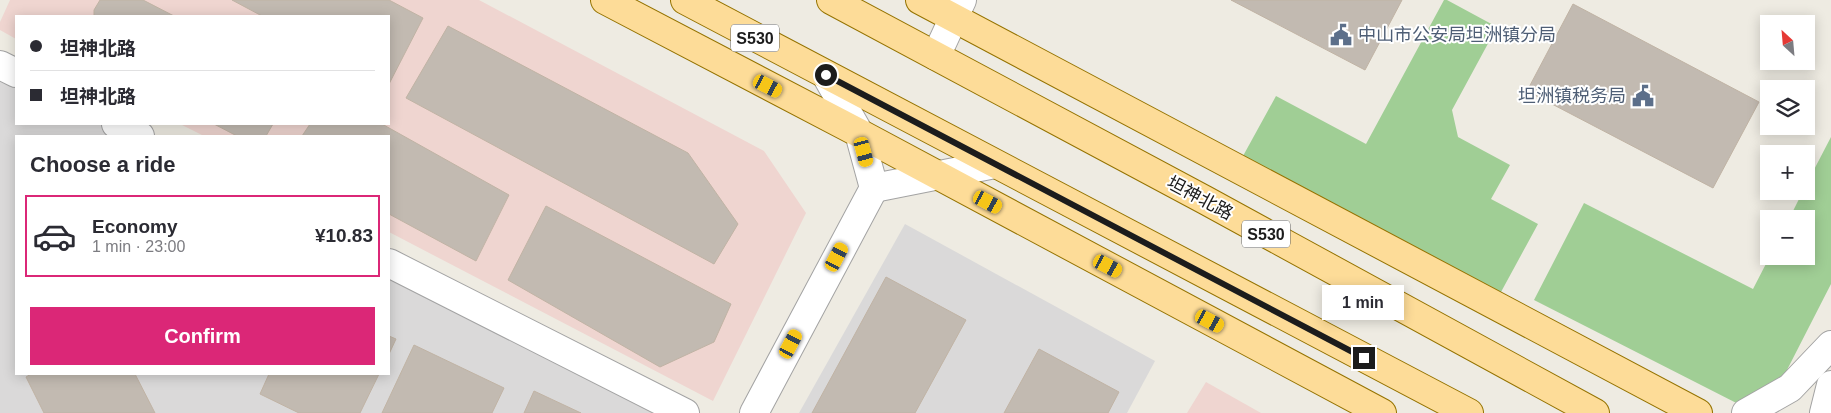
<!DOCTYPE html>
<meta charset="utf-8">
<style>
body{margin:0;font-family:Arial,"Noto Sans SC",sans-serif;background:#f7f7f7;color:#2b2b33;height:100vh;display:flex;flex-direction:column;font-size:19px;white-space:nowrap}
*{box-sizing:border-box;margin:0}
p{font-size:16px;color:#7c7c81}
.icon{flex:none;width:28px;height:28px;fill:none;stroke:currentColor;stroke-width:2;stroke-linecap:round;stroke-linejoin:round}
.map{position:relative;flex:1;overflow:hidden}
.sheet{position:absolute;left:15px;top:135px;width:375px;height:240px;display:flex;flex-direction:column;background:#fff;border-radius:0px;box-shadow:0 2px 12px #0003}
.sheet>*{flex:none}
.top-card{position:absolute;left:15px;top:15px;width:375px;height:110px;border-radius:0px;box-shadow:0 2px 12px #0003;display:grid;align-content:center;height:110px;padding:0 15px;background:#fff}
.needle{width:32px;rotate:334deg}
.tools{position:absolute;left:1760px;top:15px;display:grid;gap:10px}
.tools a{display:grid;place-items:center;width:55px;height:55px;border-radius:0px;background:#fff;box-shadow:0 2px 12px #0003;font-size:25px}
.end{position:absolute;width:22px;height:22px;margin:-11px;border:6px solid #1c1c1c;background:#fff;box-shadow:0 0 0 2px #fff}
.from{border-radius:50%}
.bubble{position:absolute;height:35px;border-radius:0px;background:#fff;box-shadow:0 2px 12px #0003;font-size:16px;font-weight:700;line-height:35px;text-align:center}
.car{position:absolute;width:15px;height:30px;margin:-15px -8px;border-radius:6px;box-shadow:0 0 4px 1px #0007;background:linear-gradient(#f5c518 24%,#345 0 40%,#f5c518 0 76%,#345 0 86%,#f5c518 0)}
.top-card b{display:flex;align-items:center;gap:18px;height:48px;font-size:19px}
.top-card b+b{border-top:1px solid #e1e1e2}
.top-card i{width:12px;height:12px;background:#2b2b33}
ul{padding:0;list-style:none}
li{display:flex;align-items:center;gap:15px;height:82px;margin:0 10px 8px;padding:0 5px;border:2px solid transparent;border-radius:0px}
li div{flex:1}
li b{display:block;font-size:19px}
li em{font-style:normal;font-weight:700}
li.selected{border-color:#db2777}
li>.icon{width:45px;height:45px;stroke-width:1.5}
h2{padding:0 15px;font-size:22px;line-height:60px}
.primary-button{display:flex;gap:10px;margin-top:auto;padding:10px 15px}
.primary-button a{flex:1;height:58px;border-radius:0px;background:#db2777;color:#fff;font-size:20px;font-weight:700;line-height:58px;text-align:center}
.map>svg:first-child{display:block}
.residential{fill:#dad9d9}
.commercial{fill:#efd5d0}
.forest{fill:#a0ce95}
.building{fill:#c2bab1;stroke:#c0b3a4}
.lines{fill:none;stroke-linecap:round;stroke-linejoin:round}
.minor-casing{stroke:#a3a3a3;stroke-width:30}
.major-casing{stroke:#957300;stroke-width:30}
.minor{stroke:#fff;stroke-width:28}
.major{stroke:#fddc98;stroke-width:28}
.route{stroke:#1c1c1c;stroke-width:6}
.labels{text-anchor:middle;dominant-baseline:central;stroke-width:4;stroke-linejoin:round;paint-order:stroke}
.shield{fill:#fff;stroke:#606060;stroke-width:1}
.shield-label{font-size:16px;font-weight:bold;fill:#1c1c1c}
.service-label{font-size:18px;fill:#4e5e75;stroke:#fff;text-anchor:start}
.street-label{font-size:18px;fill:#1c1c1c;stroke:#fff}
</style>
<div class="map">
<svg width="1831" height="413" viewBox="0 0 1831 413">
<rect width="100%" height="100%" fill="#eeebe2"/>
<g class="residential">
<path d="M0,65L16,73V124H116L140,136H16V374H389V263L685,413H0Z"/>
<path d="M905,224L1155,361L1127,413H799Z"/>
</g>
<g class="commercial">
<path d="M10,0H479L764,151L806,213L713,401L389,232V136H204L180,124H389V16H16V39L0,30V22Z"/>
<path d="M1206,382L1261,413H1187Z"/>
</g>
<g class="forest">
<path d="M1444,0H1447L1497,27L1452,110L1458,137L1510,165L1491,199L1538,224L1501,292L1243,156L1276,96L1366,144Z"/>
<path d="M1831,137V284L1765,413H1756L1534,300L1584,203L1753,289L1770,256H1806V219H1789L1803,191H1806V185Z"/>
</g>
<g class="building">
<path d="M100,0H143L174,16H94V10Z"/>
<path d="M232,0H389L423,18L389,84V16H262Z"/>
<path d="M1231,0H1402L1365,70Z"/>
<path d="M1573,4L1759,102L1713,188L1527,91Z"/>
<path d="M448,26L688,153L738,224L714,264L406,98Z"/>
<path d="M214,124H273L266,136H237Z"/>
<path d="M310,124H382L509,195L476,261L389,214V136H302Z"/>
<path d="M546,206L731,304L714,342L660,367L508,280Z"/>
<path d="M886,277L966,320L915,413H812Z"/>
<path d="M389,336L396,339L389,354Z"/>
<path d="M414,345L504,388L492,413H382Z"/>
<path d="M1039,349L1119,392L1108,413H1004Z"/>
<path d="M31,374H135L155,413H44L26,377Z"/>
<path d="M269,374H379L360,413H299L260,394Z"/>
<path d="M534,391L581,413H524Z"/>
</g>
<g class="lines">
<g class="minor-casing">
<g id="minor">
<path d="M936,56L962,0"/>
<path d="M0,65L16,73"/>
<path d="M116,124L140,136"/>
<path d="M874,188L995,164"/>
<path d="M389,263L685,413"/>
<path d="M754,413L874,188L859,133L826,75"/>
<path d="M1746,413L1790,388L1831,345"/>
<path d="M1824,413L1831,385"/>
</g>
</g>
<g class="major-casing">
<g id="major">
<path d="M605,0L859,133L1382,413"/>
<path d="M685,0L1469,413"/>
<path d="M831,0L1205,200L1595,413"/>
<path d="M920,0L1698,413"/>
</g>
</g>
<use href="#minor" class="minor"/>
<use href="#major" class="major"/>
</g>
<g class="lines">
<path class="route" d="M826,75L1364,358"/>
</g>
<defs>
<g id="civic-bare" transform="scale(1.725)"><path d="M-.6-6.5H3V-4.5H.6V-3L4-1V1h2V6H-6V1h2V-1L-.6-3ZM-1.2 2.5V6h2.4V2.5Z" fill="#5c6f8a" stroke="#fff" stroke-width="2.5" paint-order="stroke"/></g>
</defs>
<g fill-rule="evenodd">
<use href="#civic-bare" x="1341" y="35"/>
<use href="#civic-bare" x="1643" y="96"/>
</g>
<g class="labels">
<g class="shield">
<rect x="731" y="24.5" width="48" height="27" rx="4"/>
<rect x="1242" y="220.5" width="48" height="27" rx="4"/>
</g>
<g class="shield-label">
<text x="755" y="38">S530</text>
<text x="1266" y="234">S530</text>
</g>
<g class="service-label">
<text x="1358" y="35">中山市公安局坦洲镇分局</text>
<text x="1626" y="96" text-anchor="end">坦洲镇税务局</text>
</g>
<g class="street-label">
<text transform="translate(1200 198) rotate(28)">坦神北路</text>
</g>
</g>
</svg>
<div class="tools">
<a><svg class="needle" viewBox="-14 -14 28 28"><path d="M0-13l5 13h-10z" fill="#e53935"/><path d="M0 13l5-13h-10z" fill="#7c7c81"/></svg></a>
<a><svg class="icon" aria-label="layers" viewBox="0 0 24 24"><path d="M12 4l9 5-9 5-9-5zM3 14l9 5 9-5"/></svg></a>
<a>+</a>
<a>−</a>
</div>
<i class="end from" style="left:826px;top:75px"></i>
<i class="end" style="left:1364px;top:358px"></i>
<div class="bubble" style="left:1322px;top:285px;width:82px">1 min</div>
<i class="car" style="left:768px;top:86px;rotate:117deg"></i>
<i class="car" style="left:864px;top:152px;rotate:165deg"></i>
<i class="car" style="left:988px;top:202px;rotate:118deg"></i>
<i class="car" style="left:837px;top:257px;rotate:28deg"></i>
<i class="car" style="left:1108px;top:266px;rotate:118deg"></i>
<i class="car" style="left:1210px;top:321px;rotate:118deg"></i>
<i class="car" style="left:791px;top:344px;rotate:28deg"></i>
<div class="top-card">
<b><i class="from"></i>坦神北路</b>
<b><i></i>坦神北路</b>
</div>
<section class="sheet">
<h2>Choose a ride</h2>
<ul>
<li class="selected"><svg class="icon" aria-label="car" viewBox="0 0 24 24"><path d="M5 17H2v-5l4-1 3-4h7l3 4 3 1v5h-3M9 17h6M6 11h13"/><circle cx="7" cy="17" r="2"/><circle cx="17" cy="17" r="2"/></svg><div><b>Economy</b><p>1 min · 23:00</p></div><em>¥10.83</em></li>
</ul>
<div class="primary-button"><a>Confirm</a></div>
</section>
</div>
